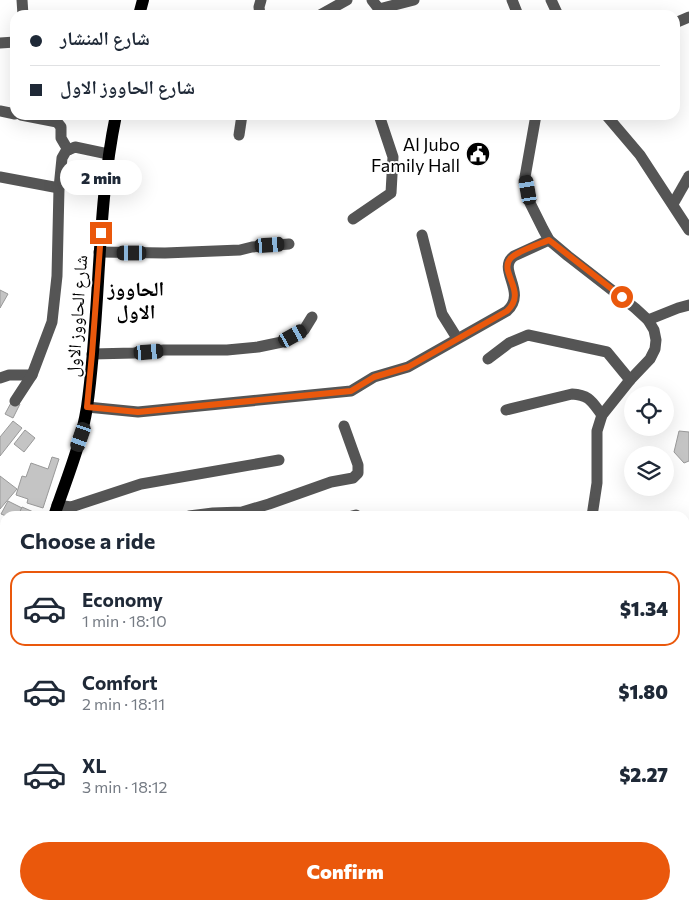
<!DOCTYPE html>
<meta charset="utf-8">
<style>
body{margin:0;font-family:Commissioner,"Noto Naskh Arabic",sans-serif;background:#f6f6f7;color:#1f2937;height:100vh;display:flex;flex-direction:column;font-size:19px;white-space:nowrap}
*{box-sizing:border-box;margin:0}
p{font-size:16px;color:#747a83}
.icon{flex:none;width:28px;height:28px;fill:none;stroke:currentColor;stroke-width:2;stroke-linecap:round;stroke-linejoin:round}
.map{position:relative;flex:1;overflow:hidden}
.sheet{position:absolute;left:0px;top:511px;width:690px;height:399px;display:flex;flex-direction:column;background:#fff;border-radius:15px 15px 0 0;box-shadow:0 5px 20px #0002}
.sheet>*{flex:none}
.banner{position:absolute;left:10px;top:10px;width:670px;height:110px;border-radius:15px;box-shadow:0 5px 20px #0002;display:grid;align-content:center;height:110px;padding:0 20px;background:#fff}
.tools{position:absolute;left:624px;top:386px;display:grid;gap:10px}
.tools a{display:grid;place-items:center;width:50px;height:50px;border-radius:50%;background:#fff;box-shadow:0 5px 20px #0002;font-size:25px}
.end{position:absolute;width:22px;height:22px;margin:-11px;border:6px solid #ea580c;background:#fff;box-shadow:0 0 0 2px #fff}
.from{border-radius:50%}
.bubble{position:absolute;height:35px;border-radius:18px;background:#fff;box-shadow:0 5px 20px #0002;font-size:16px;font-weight:800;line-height:35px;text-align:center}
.car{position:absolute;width:15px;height:30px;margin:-15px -8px;border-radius:6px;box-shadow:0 0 4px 1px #0007;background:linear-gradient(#222 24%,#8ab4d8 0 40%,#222 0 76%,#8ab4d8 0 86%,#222 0)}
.banner b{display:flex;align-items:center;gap:18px;height:48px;font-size:19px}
.banner b+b{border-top:1px solid #e0e1e3}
.banner i{width:12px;height:12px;background:#1f2937}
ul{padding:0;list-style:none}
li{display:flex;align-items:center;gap:15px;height:75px;margin:0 10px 8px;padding:0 10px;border:2px solid transparent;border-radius:15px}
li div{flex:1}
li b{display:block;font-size:19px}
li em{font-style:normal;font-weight:800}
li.active{border-color:#ea580c}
li>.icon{width:45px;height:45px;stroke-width:1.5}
h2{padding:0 20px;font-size:22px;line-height:60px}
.action{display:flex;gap:10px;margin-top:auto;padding:10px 20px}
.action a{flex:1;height:58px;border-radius:30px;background:#ea580c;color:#fff;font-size:20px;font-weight:800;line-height:58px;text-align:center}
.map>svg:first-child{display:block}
.building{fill:#c4c4c4;stroke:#999}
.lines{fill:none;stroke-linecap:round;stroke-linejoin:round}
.minor{stroke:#555;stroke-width:11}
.major{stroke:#000;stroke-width:12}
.route{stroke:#ea580c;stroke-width:6}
.labels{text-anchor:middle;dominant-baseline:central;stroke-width:4;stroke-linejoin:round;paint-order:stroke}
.poi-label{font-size:18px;fill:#000;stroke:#fff;text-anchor:end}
.street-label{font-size:18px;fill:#000;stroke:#fff}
.quarter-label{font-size:20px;font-weight:bold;fill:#000;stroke:#fff}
</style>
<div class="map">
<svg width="689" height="909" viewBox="0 0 689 909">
<rect width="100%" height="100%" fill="#fff"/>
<g class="building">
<path d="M0,290L8,294L0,308Z"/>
<path d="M13,399L20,404L13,418L5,414Z"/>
<path d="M13,421L22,428L0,456V437Z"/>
<path d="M25,430L35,438L24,452L14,444Z"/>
<path d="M679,431L689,432V461L684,463L674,452Z"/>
<path d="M52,457L59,459L43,508L27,503L28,499L16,495L22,476L26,477L31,463L48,469Z"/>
<path d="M0,476L17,489L0,509Z"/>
<path d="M8,501L22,508L18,516H6L1,514Z"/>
<path d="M22,507L38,514L37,516H18Z"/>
<path d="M5,535V564L0,565V536Z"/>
<path d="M5,592V614L2,617L0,614V597Z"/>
<path d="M5,656V671L0,666V661Z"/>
<path d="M4,672L5,691L0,693V674Z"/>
<path d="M5,833V869L0,860V836Z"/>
<path d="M0,890H1L6,905L0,907Z"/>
<path d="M82,905H98L99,906L96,909H85Z"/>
<rect x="145" y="905" width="15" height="4"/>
</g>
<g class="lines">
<g class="minor">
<path d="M22,0L23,15"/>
<path d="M372,0L379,9L414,0"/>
<path d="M512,0L518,15"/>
<path d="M551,0L558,15"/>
<path d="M260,15L259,7L261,0"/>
<path d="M320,15L347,0"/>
<path d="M675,23L689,17"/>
<path d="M0,43L15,42"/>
<path d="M0,111L15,114"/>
<path d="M21,115L57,122L61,127V138L68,150"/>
<path d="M536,115L525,177L530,203L543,229L549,240L568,256L635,308L648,320L654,330L656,340L655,349L650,359L630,380L602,415L597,431V483L592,516"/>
<path d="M606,115L640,155L689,230"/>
<path d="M239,135L242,115"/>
<path d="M0,177L59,188"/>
<path d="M673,204L689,176"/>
<path d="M353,219L391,193L393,157L379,115"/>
<path d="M422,235L442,314L457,338"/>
<path d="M99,252L165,253L240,250L252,247L289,244"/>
<path d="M648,320L678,308L689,305"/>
<path d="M92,354L134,353L164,350H227L258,347L282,342L304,330L312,317"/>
<path d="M488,359L509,343L528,335L607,352L630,380"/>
<path d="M0,378L9,375H32"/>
<path d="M15,401L32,375L52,322L57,276L59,188L62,158L66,151L75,147L108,154"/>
<path d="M87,407L138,412L351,391L374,377L408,367L507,311C528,292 496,269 514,256L549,240"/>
<path d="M506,410L572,394C590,395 592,402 602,415"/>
<path d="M57,505L71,507L141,484L279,460"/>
<path d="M189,516L213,513L242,512L269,504L331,482L353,478L358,473V465L344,426"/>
<path d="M352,516L356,515L357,516"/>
<path d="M0,625L5,630"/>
<path d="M685,768H689"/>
<path d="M290,905V909"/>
<path d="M452,905L455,909"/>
<path d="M122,909L123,905"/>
<path d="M237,909L239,905"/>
<path d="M372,909L376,905"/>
</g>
<g class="major">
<path d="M139,15L143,0"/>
<path d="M54,516C66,480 81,445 87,407C101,310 96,211 116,115"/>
<path d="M0,583L5,580"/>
</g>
</g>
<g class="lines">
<path class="route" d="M101,233L92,354L87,407L138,412L351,391L374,377L408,367L507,311C528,292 499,273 510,259C515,252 540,244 549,240L622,297"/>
</g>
<defs>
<g id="civic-disc" transform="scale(1.25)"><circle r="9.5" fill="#000" stroke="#fff"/><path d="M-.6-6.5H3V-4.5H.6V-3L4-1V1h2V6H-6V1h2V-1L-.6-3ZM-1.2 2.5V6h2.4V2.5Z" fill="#fff"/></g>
</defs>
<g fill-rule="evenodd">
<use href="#civic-disc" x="478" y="154"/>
</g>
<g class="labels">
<g class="poi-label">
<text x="460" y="144">Al Jubo<tspan x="460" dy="21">Family Hall</tspan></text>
</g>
<g class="street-label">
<text transform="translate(76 316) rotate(-86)">شارع الحاووز الاول</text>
</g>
<g class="quarter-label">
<text x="136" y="288">الحاووز<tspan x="136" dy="23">الاول</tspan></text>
</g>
</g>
</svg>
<div class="tools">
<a><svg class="icon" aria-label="locate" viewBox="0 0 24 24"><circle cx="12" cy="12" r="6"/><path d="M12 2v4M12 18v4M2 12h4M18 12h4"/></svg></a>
<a><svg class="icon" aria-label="layers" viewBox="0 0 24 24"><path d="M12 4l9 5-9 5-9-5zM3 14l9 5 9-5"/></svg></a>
</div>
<i class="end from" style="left:622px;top:297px"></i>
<i class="end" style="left:101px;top:233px"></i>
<div class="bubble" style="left:60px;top:160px;width:82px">2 min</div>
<i class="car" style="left:528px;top:190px;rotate:350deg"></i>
<i class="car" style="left:270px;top:245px;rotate:86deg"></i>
<i class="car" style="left:132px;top:253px;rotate:270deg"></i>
<i class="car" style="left:293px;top:336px;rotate:61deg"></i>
<i class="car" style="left:149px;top:352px;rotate:85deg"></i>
<i class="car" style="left:81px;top:437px;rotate:199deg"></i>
<div class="banner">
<b><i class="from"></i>شارع المنشار</b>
<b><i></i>شارع الحاووز الاول</b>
</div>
<section class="sheet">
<h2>Choose a ride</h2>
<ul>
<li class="active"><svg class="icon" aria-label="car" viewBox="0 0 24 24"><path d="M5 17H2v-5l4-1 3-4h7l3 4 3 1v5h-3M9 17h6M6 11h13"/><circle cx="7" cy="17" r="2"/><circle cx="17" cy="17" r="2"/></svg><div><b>Economy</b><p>1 min · 18:10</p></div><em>$1.34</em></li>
<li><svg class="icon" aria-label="car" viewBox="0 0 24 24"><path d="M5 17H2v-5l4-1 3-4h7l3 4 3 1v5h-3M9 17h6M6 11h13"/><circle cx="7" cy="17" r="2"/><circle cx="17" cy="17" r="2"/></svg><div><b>Comfort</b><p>2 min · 18:11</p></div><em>$1.80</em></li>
<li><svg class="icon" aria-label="car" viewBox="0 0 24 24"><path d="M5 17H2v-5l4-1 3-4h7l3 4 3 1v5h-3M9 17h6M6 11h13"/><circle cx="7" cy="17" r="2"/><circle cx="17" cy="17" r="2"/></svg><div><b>XL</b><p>3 min · 18:12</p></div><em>$2.27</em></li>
</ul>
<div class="action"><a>Confirm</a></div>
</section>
</div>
